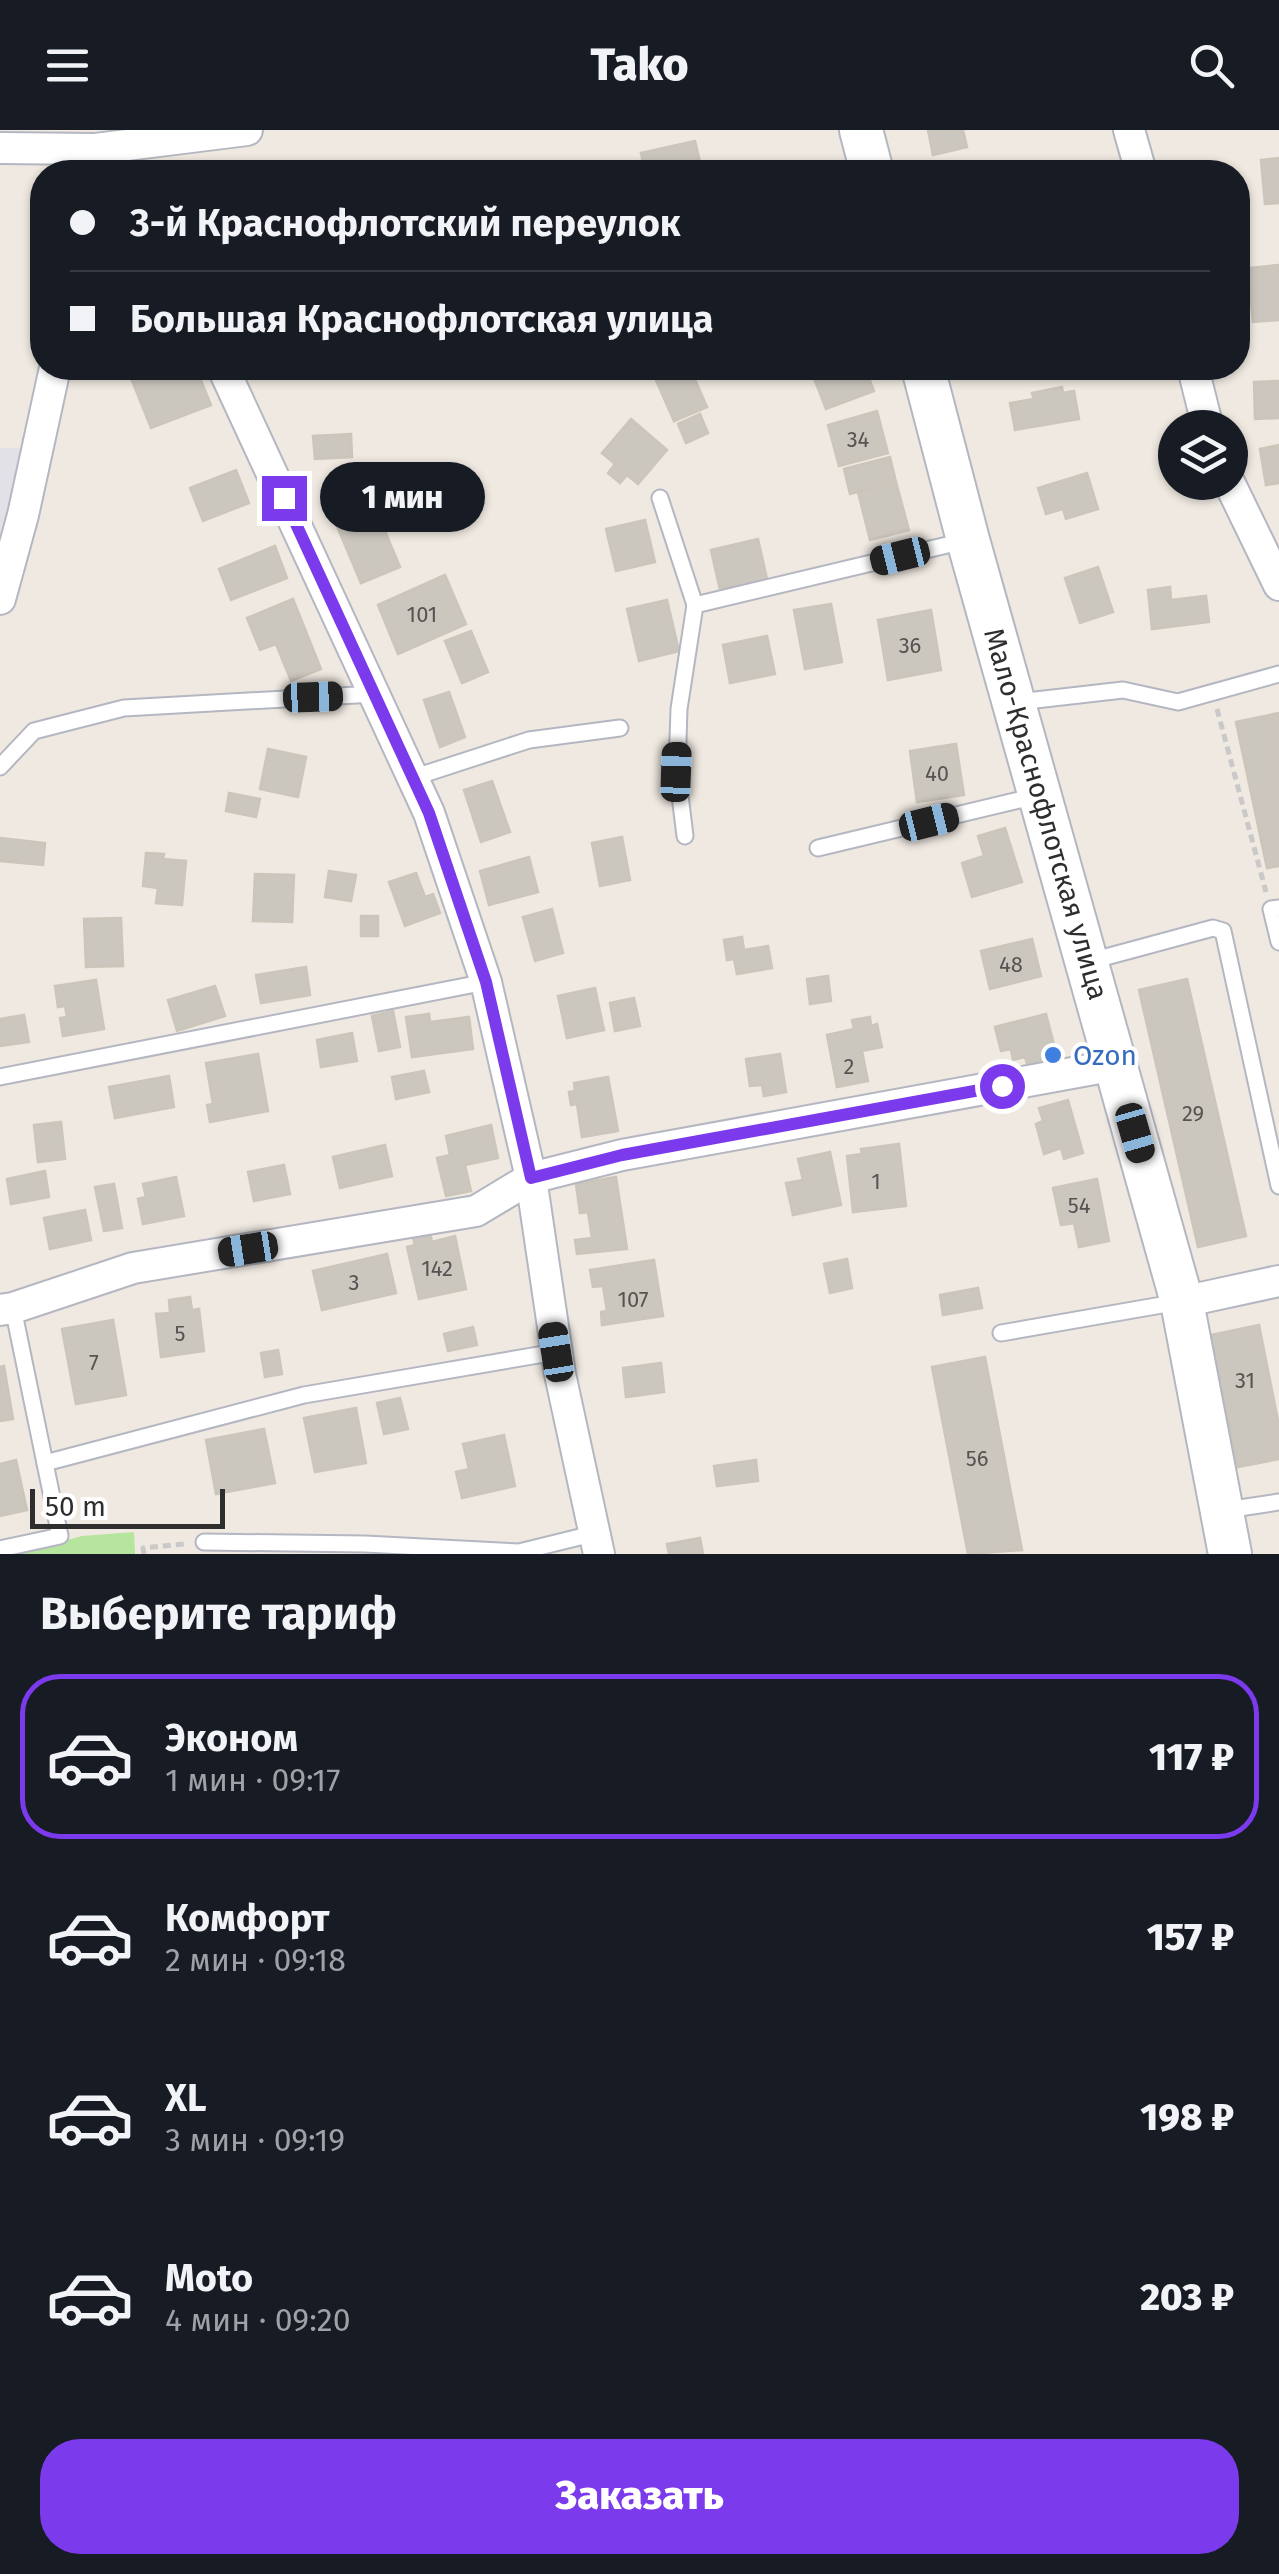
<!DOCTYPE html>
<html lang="ru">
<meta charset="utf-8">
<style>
body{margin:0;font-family:"Fira Sans",sans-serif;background:#20242c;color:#f1f3f6;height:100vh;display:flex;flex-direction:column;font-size:38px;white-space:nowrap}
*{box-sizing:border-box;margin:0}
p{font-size:32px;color:#9ea1a6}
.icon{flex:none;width:55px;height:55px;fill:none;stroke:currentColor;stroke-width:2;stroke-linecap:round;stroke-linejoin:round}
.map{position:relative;height:1424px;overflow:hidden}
.details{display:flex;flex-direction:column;background:#171b24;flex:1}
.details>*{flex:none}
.top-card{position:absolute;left:30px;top:30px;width:1220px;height:220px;border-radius:40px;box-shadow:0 2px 8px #0004;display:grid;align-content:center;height:220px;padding:0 40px;background:#171b24}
.buttons{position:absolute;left:1158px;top:280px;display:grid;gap:20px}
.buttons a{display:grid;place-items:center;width:90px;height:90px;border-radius:50%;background:#171b24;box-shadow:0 2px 8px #0004;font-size:50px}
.scale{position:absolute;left:30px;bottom:25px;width:195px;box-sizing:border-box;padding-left:10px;border:5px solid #2e2e2e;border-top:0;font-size:28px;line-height:35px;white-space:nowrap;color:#2e2e2e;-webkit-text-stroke:8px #fff;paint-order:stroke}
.end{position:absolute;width:45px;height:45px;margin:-22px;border:12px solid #7c3aed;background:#fff;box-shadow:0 0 0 5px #fff}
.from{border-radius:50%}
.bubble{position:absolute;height:70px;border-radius:35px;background:#171b24;box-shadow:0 2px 8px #0004;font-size:32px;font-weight:800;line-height:70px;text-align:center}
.car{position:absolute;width:30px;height:60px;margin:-30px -15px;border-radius:12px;box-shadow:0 0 8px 2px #0007;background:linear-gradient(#222 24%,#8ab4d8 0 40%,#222 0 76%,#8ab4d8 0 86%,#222 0)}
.top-card b{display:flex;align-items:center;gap:35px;height:95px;font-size:38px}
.top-card b+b{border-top:2px solid #363941}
.top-card i{width:25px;height:25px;background:#f1f3f6}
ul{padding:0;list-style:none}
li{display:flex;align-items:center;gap:30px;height:165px;margin:0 20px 15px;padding:0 20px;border:5px solid transparent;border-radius:40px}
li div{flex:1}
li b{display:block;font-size:38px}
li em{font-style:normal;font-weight:800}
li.current{border-color:#7c3aed}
li>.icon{width:90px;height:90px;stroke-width:1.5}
h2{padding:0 40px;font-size:45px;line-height:120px}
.primary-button{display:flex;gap:20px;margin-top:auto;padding:20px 40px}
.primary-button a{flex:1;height:115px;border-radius:40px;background:#7c3aed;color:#fff;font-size:40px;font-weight:800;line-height:115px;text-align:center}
header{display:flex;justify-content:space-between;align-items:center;height:130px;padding:0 40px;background:#171b24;font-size:45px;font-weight:800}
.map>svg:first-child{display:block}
.industrial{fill:#e3e1e8}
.green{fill:#b6e59e}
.building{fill:#cbc7bf;stroke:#cbc5ba;stroke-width:2.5}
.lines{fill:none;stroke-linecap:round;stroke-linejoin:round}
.lane-casing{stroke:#b4b7c1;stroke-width:19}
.street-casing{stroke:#b4b7c1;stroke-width:34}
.secondary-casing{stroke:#b4b7c1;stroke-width:46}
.path{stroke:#c9c9c9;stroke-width:5;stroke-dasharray:8 5;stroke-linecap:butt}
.lane{stroke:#fff;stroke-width:15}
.street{stroke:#fff;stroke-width:30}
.secondary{stroke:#fff;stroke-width:42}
.route{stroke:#7c3aed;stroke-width:12}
.shop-dot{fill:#3f7fe0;stroke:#fff;stroke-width:4}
.labels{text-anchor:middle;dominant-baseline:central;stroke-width:8;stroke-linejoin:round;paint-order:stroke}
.number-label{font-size:22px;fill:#555452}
.street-label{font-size:28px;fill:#2e2e2e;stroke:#fff}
.shop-label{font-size:28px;fill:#366cbe;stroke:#fff;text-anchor:start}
</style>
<header><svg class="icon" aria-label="menu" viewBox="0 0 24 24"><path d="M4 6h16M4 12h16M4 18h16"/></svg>Tako<svg class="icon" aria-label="search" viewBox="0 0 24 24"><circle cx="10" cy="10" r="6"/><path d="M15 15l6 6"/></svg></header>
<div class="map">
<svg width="1279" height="1424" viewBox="0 0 1279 1424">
<rect width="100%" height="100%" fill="#efe9e1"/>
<path class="industrial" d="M0,318H24L0,404Z"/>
<path class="green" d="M134,1402L135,1424H16L82,1406Z"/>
<g class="building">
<path d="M928,0H963L967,17L933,25Z"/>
<path d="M695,11L701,36L672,42H645L641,23Z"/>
<path d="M1279,28V73L1265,74L1261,30Z"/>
<path d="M615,32L616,42H567L566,37Z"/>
<path d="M1279,135V190L1253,192L1248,138Z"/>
<path d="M127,238H162L165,244L180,238H196L211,275L151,298Z"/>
<path d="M659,238H690L707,277L674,291L652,241Z"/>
<path d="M810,238H865L874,261L826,279Z"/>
<path d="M1279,251V288L1255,289L1254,252Z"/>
<path d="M1062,257L1063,263L1074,261L1079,289L1015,300L1010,273L1034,269L1032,263Z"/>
<path d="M877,281L888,323L839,336L828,295Z"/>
<path d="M700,284L708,303L686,313L678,294Z"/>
<path d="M631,289L667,320L638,354L627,345L620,353L608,343L615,334L602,323Z"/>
<path d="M351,304L352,327L315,329L313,306Z"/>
<path d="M1279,315V353L1266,355L1260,319Z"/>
<path d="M890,327L896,352L850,364L844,339Z"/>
<path d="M236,340L249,373L203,391L190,358Z"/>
<path d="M1087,343L1098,379L1066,389L1063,379L1046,384L1038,358Z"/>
<path d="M896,352L909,400L870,410L858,362Z"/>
<path d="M382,369L391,391L382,394L400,437L361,453L334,389Z"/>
<path d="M645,390L655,432L616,441L606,399Z"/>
<path d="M758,409L767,449L720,460L711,420Z"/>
<path d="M275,416L287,448L231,470L219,439Z"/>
<path d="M1098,437L1113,482L1080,493L1065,448Z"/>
<path d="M445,445L466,494L398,524L378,475Z"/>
<path d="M1170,457L1171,470L1206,466L1209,492L1152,499L1148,460Z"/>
<path d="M293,469L321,539L291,551L276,514L260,520L247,488Z"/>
<path d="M667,470L679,521L639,531L627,479Z"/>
<path d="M831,474L842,532L805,539L794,480Z"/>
<path d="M931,480L941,540L888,550L878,490Z"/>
<path d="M471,501L488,542L462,553L445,511Z"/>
<path d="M767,506L775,544L730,553L723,515Z"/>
<path d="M449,562L465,607L440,617L424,570Z"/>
<path d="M1279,583V736L1267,738L1236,592Z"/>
<path d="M956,614L964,665L917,672L910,621Z"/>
<path d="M268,619L306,627L298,667L260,659Z"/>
<path d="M492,651L510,702L481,712L464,660Z"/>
<path d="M229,663L260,669L256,687L226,681Z"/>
<path d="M1005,698L1022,752L972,767L962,733L984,726L978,706Z"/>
<path d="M622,707L630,750L600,756L592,713Z"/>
<path d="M0,708L45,713L43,735L0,731Z"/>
<path d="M146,723L164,724L163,729L186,731L182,775L156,773L158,758L143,756Z"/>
<path d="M529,727L538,762L489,775L480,741Z"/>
<path d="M329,741L356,745L351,771L325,767Z"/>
<path d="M416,743L425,767L433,764L440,783L405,796L389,752Z"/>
<path d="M255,744L294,745L292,792L253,791Z"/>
<path d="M552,779L563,823L535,831L523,787Z"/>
<rect x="361" y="786" width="17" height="20"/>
<path d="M121,788L123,836L86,837L84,789Z"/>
<path d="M742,807L744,820L768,816L772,838L737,844L734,829L727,830L724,810Z"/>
<path d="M1032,809L1041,846L990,859L981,821Z"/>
<path d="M306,837L310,865L261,873L256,845Z"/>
<path d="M828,846L831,871L810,874L807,849Z"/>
<path d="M1187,849L1246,1106L1198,1117L1139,860Z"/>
<path d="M96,850L104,899L63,906L60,888L67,887L65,876L58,877L55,856Z"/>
<path d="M215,856L225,886L177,901L168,870Z"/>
<path d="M595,858L604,900L567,908L558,866Z"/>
<path d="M634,868L640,896L615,901L610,873Z"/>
<path d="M393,881L400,917L379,921L372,886Z"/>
<path d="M429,884L430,892L469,887L473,919L412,927L406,887Z"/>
<path d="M1046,884L1058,930L1028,937L1025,927L1013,930L1011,919L1001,921L995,897Z"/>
<path d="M24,885L29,912L0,916V889Z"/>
<path d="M870,887L871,896L877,894L882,917L862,921L868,951L837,957L827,905L854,899L852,890Z"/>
<path d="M352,903L357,931L321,937L317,910Z"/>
<path d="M258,924L268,981L210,992L207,975L213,974L206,933Z"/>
<path d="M780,924L786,962L764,966L762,955L750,956L746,929Z"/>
<path d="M424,941L429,962L396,969L392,947Z"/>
<path d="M169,946L174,977L115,988L109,957Z"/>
<path d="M608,947L618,1001L582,1007L577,974L571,975L569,962L575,961L574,953Z"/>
<path d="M1068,970L1083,1023L1064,1029L1061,1018L1044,1024L1036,994L1043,991L1039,978Z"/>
<path d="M61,992L65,1029L38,1032L34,995Z"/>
<path d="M491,995L498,1028L465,1035L471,1061L446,1066L437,1028L450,1025L446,1006Z"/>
<path d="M899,1014L906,1076L853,1082L847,1026L862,1024L861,1019Z"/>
<path d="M385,1015L392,1046L340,1058L333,1027Z"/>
<path d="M830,1022L841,1075L793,1085L786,1053L803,1050L798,1029Z"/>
<path d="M284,1035L290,1064L254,1071L248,1042Z"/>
<path d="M45,1041L49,1067L11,1074L7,1049Z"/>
<path d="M176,1047L184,1086L143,1094L138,1069L146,1067L143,1054Z"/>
<path d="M616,1047L627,1119L577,1124L575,1110L592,1108L588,1082L580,1083L576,1054Z"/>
<path d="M1097,1049L1109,1111L1079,1117L1074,1093L1061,1095L1053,1058Z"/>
<path d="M114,1054L122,1098L104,1101L95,1057Z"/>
<path d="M85,1080L91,1110L50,1119L44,1088Z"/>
<path d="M430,1103L432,1112L455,1106L466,1159L419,1169L407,1117L415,1115L413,1108Z"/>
<path d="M387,1124L396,1163L322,1180L313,1141Z"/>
<path d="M847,1129L852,1158L830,1163L824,1134Z"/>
<path d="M654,1130L663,1186L602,1195L601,1182L607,1181L603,1156L593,1157L590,1140Z"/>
<path d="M978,1158L982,1178L943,1185L940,1165Z"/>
<path d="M190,1167L192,1180L199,1179L204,1221L161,1227L156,1184L170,1183L169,1170Z"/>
<path d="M113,1190L126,1265L76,1274L62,1199Z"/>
<path d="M1259,1195L1279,1296V1329L1238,1337L1211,1205Z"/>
<path d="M473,1197L477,1215L448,1221L444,1204Z"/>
<path d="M278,1220L282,1244L265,1247L261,1223Z"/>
<path d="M985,1227L1022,1420L968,1424L932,1237Z"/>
<path d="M661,1233L664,1262L626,1267L623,1238Z"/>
<path d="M4,1236L13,1289L0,1291V1237Z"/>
<path d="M400,1268L408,1299L384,1304L377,1273Z"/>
<path d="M356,1278L366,1333L315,1342L304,1288Z"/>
<path d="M264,1299L275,1353L216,1364L206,1310Z"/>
<path d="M504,1305L515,1356L462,1368L456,1342L469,1339L463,1314Z"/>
<path d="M16,1330L27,1380L0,1386V1334Z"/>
<path d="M756,1330L758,1351L717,1356L714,1336Z"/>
<path d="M700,1408L703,1424H669L667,1414Z"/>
</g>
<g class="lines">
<g class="lane-casing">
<g id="lane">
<path d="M660,368L695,475L964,411"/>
<path d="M1018,572L1123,560L1178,572L1279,544"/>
<path d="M0,637L34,601L124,578L374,564"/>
<path d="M412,648L529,610L620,598"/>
<path d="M685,706L677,641L679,579L695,475"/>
<path d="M818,718L1036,666"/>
<path d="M1279,778L1271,779L1279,812"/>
<path d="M1091,831L1213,798L1223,801L1279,1056"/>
<path d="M0,947L486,852"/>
<path d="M1001,1203L1179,1172"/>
<path d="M45,1333L304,1265L556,1222"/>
<path d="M1226,1380L1279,1372"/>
<path d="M204,1412L365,1414L519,1422L592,1404"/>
<path d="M0,1419L60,1406L13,1178"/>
</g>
</g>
<g class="street-casing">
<g id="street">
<path d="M1129,0L1141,42"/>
<path d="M0,18L95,19L247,0"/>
<path d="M223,238L429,683L486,852L531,1048L560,1244L599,1424"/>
<path d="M1193,238L1208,298"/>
<path d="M1229,352L1279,455"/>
<path d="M0,469L23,385L55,238"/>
<path d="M1182,1172L1279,1151"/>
<path d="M0,1180L13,1178L133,1138L476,1081L531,1048L622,1025L1116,935"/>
</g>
</g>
<g class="secondary-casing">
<g id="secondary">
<path d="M861,0L872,42"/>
<path d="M923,238L968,410L1182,1172L1230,1424"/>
</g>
</g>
<g class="path">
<path d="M1217,579L1266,762"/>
<path d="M144,1424L143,1418L184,1414"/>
</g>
<use href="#lane" class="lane"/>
<use href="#street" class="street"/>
<use href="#secondary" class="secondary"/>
</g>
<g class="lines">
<path class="route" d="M284,368L429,683L486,852L531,1048L622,1025L1002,956"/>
</g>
<circle class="shop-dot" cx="1053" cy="925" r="10"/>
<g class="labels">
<g class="number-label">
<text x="858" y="309">34</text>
<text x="422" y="484">101</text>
<text x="910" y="515">36</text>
<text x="937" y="643">40</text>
<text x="1011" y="834">48</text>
<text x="849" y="936">2</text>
<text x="1193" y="983">29</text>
<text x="876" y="1051">1</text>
<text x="1079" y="1075">54</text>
<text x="437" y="1138">142</text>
<text x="354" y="1152">3</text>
<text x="633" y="1169">107</text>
<text x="180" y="1203">5</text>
<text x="94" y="1232">7</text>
<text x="1245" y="1250">31</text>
<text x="977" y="1328">56</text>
</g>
<g class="street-label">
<text transform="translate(1046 684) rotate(74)">Мало-Краснофлотская улица</text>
</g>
<g class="shop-label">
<text x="1073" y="925">Ozon</text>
</g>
</g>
</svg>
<div class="buttons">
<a><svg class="icon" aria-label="layers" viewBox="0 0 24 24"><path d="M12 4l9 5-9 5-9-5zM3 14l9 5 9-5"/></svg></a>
</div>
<div class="scale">50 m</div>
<i class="end from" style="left:1002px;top:956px"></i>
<i class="end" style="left:284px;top:368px"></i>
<div class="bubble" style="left:320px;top:332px;width:165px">1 мин</div>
<i class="car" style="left:900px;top:426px;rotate:256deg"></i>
<i class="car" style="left:313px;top:567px;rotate:88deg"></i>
<i class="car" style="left:676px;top:642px;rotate:2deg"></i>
<i class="car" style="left:929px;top:692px;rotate:76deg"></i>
<i class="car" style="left:1135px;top:1003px;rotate:164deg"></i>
<i class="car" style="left:248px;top:1119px;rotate:261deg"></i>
<i class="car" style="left:556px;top:1222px;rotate:351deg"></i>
<div class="top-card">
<b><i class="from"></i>3-й Краснофлотский переулок</b>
<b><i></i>Большая Краснофлотская улица</b>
</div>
</div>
<section class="details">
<h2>Выберите тариф</h2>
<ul>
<li class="current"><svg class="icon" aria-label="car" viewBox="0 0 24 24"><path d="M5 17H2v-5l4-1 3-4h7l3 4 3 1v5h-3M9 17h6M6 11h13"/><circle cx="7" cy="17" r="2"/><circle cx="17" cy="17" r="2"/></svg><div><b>Эконом</b><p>1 мин · 09:17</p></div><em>117 ₽</em></li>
<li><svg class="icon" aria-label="car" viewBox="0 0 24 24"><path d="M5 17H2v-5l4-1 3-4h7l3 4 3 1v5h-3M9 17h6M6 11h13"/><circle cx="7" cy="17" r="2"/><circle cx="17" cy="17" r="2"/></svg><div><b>Комфорт</b><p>2 мин · 09:18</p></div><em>157 ₽</em></li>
<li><svg class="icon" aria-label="car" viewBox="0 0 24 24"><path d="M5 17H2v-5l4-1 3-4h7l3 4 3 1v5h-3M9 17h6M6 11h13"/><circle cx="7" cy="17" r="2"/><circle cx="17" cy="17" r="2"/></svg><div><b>XL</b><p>3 мин · 09:19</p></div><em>198 ₽</em></li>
<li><svg class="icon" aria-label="car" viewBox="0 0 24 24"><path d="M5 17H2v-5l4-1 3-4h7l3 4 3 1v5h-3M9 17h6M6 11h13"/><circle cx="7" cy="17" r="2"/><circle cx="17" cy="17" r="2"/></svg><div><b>Moto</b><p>4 мин · 09:20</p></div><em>203 ₽</em></li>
</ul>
<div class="primary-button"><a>Заказать</a></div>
</section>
